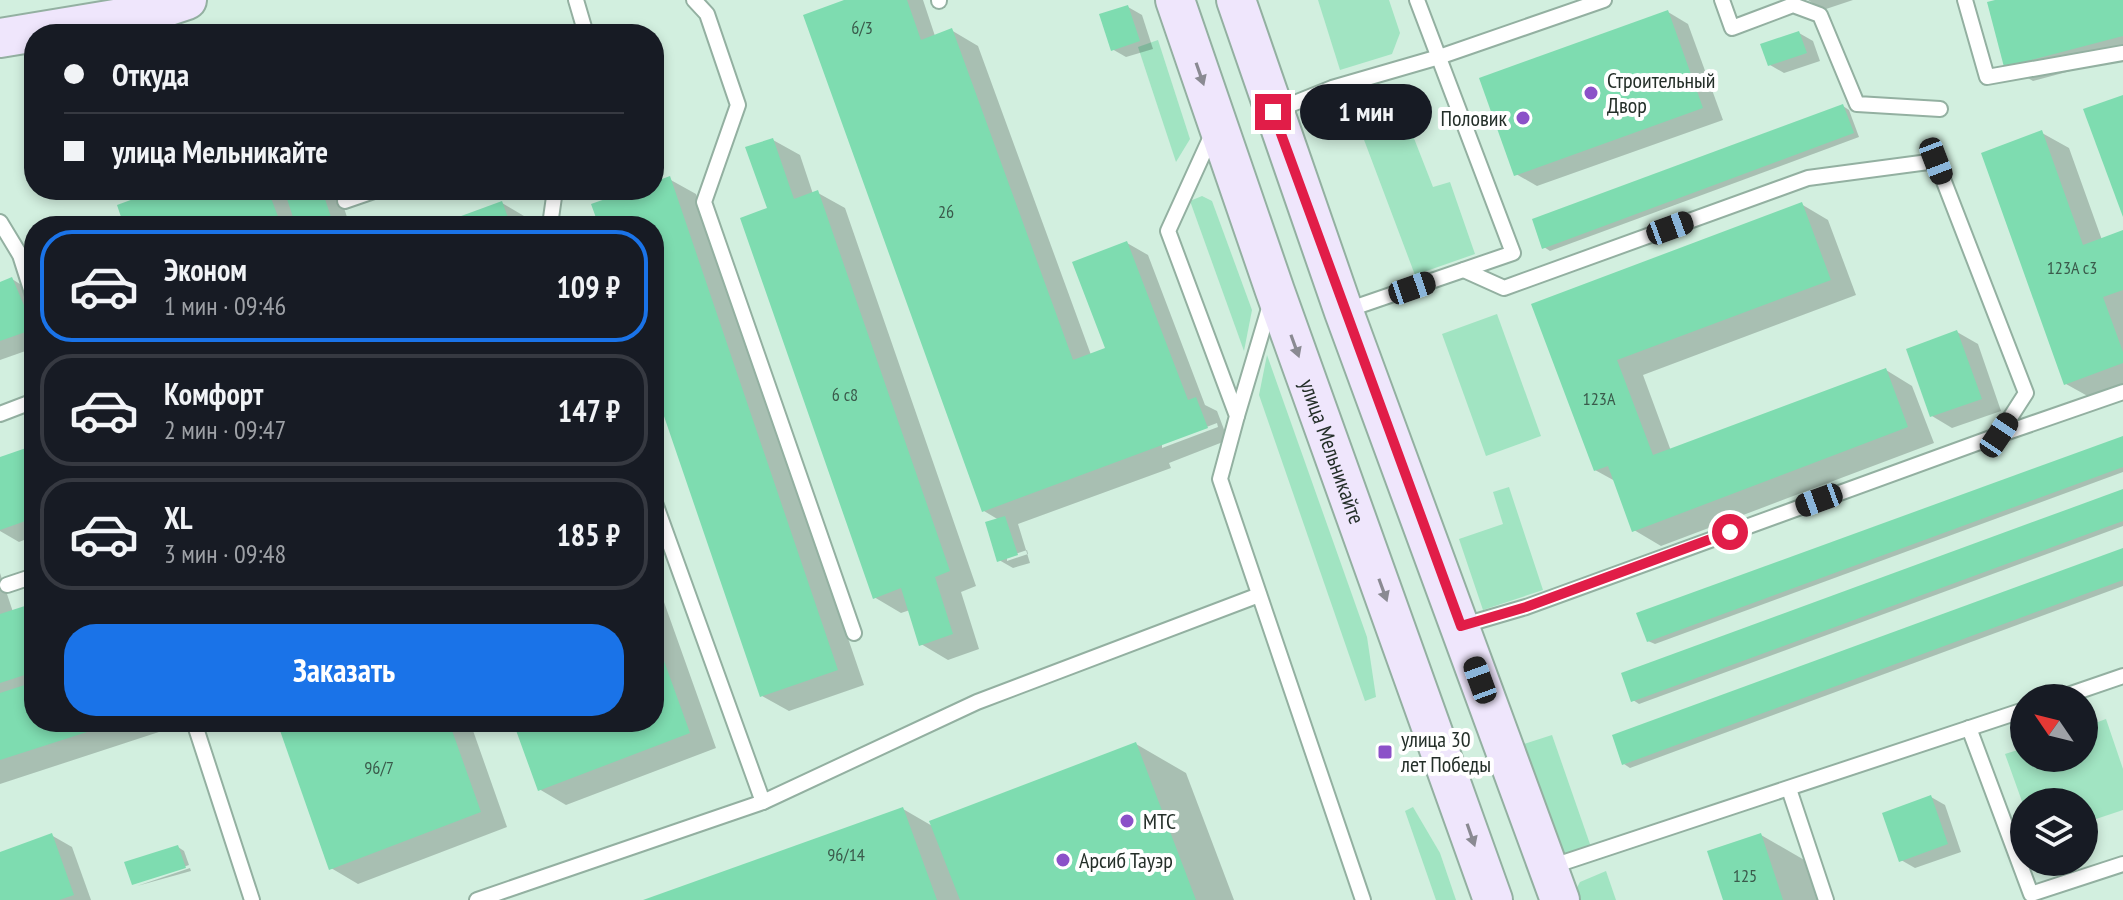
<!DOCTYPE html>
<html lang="ru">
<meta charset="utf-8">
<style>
body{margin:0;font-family:"PT Sans Narrow",sans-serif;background:#20242c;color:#f1f3f6;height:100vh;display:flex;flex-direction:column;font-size:30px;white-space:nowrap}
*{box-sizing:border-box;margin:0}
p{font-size:26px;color:#9ea1a6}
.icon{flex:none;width:44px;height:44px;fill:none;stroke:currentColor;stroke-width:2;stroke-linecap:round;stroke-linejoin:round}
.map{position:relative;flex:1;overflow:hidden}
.details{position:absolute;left:24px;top:216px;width:640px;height:516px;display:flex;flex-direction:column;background:#171b24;border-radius:32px;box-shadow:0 4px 12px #0003}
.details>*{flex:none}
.guide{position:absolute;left:24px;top:24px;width:640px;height:176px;border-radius:32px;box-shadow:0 4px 12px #0003;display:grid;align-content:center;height:176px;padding:0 40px;background:#171b24}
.needle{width:52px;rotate:305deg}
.buttons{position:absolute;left:2010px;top:684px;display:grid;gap:16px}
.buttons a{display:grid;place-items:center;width:88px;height:88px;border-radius:50%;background:#171b24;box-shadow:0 4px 12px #0003;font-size:40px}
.end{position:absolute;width:36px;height:36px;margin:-18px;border:10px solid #e11d48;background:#fff;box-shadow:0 0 0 4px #fff}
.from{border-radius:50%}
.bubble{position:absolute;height:56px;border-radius:28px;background:#171b24;box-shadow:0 4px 12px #0003;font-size:26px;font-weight:600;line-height:56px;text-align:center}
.car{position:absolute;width:24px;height:48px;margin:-24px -12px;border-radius:10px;box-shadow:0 0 6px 2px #0007;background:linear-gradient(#222 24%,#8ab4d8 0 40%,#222 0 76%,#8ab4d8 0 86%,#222 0)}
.guide b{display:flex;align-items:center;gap:28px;height:76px;font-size:30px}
.guide b+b{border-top:2px solid #363941}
.guide i{width:20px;height:20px;background:#f1f3f6}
ul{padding:14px 0 0;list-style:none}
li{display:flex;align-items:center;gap:24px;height:112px;margin:0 16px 12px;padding:0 24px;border:4px solid #363941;border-radius:32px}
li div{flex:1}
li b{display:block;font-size:30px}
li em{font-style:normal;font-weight:600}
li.current{border-color:#1a73e8}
li>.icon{width:72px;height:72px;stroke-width:1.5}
.action{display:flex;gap:16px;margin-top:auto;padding:16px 40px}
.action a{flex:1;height:92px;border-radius:32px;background:#1a73e8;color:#fff;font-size:32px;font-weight:600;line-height:92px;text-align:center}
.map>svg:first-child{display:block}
.green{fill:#a1e4c2}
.shadow{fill:#0003;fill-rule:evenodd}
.building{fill:#7edcb0}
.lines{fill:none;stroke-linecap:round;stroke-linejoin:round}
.lane-casing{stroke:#93b0a1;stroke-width:18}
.secondary-casing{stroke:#93b0a1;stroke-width:42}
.lane{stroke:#fff;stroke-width:14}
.secondary{stroke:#efe6fc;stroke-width:38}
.oneway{fill:#8a8a92}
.route{stroke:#e11d48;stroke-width:10}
.poi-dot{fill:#8b51c8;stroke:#fff;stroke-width:3}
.labels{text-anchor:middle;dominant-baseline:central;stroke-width:8;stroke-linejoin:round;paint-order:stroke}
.number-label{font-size:18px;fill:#3a5a4b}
.poi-label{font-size:22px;fill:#242f29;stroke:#fff;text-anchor:start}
.street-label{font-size:22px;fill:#242f29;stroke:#fff}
</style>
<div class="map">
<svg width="2123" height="900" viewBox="0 0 2123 900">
<rect width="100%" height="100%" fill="#d2efdf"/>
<g class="green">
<path d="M1318,0H1389L1400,33L1392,54L1340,70Z"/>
<path d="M1158,40L1190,139L1176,162L1138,47Z"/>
<path d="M1375,97L1401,105L1433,187L1450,182L1475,254L1415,275L1349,100Z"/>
<path d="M1202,196L1212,201L1252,310L1244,351L1190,201Z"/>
<path d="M1497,314L1541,436L1486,456L1442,334Z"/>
<path d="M1267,355L1367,637L1376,697L1365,701L1259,395Z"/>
<path d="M1509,487L1543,590L1483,610L1459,539L1503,524L1493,492Z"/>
<path d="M2106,719L2123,769V810L2084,823V802H2024V807L2005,754L2024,748V758H2084V727Z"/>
<path d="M1552,735L1591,847L1563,857L1524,744Z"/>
<path d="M1413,807L1440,853L1456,900H1436L1405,811Z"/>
<path d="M1606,871L1616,900H1577L1574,893L1580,882Z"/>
</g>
<g class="shadow">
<path d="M850,0H923L935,36L951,30L978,46L1091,355L1109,352L1127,243L1148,255L1205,405L1217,411L1228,440L1169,463L1171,468L1018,524L1030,563L1013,568L999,560V520L984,511ZM1217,423L1218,427L1162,448V444ZM1027,550L1028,554L1007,561V557Z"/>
<path d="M1808,0H1853L1823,10Z"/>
<path d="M2002,0H2123V57L2033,81L2006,65Z"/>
<path d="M1128,7L1142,15L1153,49L1126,57L1112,49Z"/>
<path d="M1668,12L1688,24L1723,120L1537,186L1516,174Z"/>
<path d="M1799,33L1813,41L1820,61L1784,73L1770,65Z"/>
<path d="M1843,106L1849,110L1859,137L1550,251L1544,247Z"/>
<path d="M2042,133L2069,148L2102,240L2123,232V388L2093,399L2066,384Z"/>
<path d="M773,140L800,155L813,194L818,193L845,208L976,586L961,592L979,649L948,660L921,644L910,610L901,613L874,597L769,209Z"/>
<path d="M669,179L696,194L864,685L789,711L762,696L654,381V226H601L637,190H654V184Z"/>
<path d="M164,190H366L341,199L350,226H126Z"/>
<path d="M502,203L529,219L531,226H438Z"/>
<path d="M1801,204L1828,220L1856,295L1643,375L1671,451L1886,370L1912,386L1934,443L1661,546L1634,530L1615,481L1595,470L1533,305Z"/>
<path d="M12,279L34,293V348L0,360V284Z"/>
<path d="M1957,332L1978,344L2001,411L1952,428L1932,416Z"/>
<path d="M2123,438V472L1655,644L1648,641Z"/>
<path d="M29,450L34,452V536L19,542L0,531V459Z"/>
<path d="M2123,491V526L1639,704L1633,700Z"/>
<path d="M2123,550V586L1630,768L1624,764Z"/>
<path d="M0,573L13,612L34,605V722H162L165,730L0,784Z"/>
<path d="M654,574L716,748L566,805L539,789L515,722H654Z"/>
<path d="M279,722H470L507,827L358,884L331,868Z"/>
<path d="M1136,744L1186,773L1234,900H648L903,809L934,827Z"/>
<path d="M1931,797L1945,805L1961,852L1915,868L1901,860Z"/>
<path d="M51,835L72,847L91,900H0V854Z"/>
<path d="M1761,835L1806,861L1819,900H1725Z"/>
<path d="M178,847L184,851L189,865L133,884L127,864Z"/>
<path d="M190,868L191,871L137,886Z"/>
</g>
<g class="building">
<path d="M844,0H907L921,40L952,28L1073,360L1105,348L1072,262L1127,241L1188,400L1196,397L1208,428L982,512L803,15Z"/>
<path d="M1995,0H2123V36L2004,67L1987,2Z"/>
<path d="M1128,5L1140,41L1111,51L1099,14Z"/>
<path d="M1668,10L1703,108L1514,176L1479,78Z"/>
<path d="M1799,31L1807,53L1768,66L1760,44Z"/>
<path d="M2123,95V217L2083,109Z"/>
<path d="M1843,104L1854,133L1542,249L1532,219Z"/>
<path d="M2042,130L2083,245L2123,230V290L2103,297L2123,352V363L2064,385L1981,153Z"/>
<path d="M773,138L794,199L818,190L950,571L935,577L953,634L919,646L901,588L873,599L740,218L767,208L745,147Z"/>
<path d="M670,176L838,670L760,697L654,387V226H599L591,204L631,190H654V182Z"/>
<path d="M158,190H268L280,222L268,226H124L117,205Z"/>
<path d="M284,190H322L334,226H296Z"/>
<path d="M502,201L511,226H434Z"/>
<path d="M1802,202L1831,280L1617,360L1653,455L1886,368L1908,427L1632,532L1608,466L1594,471L1531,304Z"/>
<path d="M12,277L34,329L0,341V282Z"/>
<path d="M1957,330L1982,399L1930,417L1906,349Z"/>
<path d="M2123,436V467L1647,642L1636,613Z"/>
<path d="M29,447L34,462V518L0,530V457Z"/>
<path d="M2123,489V521L1631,702L1621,673Z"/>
<path d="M1005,516L1018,555L997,562L985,522Z"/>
<path d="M2123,548V580L1622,765L1612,735Z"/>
<path d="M34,603V672L0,683V614Z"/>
<path d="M654,633L690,733L538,791L513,722H654Z"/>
<path d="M34,682V722L115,723L0,760V693Z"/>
<path d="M277,722H449L481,812L329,870Z"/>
<path d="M1136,742L1196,900H960L929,821Z"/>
<path d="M1931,795L1948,844L1899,862L1882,813Z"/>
<path d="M903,807L937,900H643Z"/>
<path d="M52,833L74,895L59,900H0V852Z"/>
<path d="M1761,833L1783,900H1723L1707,851Z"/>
<path d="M178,845L186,868L132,885L124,862Z"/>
</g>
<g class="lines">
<g class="lane-casing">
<g id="lane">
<path d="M576,0L586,34"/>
<path d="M694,0L707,14L738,105L704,202L854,633"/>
<path d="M939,0V1"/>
<path d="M1722,0L1732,28L1793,5L1820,15L1857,104L1940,109"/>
<path d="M1965,0L1987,77L2123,53"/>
<path d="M1277,110L1332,88L1439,57L1604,0"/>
<path d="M1214,130L1168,231L1237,416L1220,479L1363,900"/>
<path d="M345,201L377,190"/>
<path d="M0,222L20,255L34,299"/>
<path d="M554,226L551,218L555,190"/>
<path d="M1344,311L1513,253L1417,0"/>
<path d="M0,414L34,401"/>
<path d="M1237,416L1270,305"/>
<path d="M1999,435L2123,392"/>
<path d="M7,585L34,576"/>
<path d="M1461,626L1526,607L1999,435L2026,393L1936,161L1808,178L1504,288L1464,270"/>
<path d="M2059,698L2123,676"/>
<path d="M194,722L252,900"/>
<path d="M1969,728L2031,894L2123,864"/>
<path d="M1789,789L1826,900"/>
<path d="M763,802L977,702L1259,595"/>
<path d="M1550,867L2024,710"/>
<path d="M477,900L763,802L654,500"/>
</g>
</g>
<g class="secondary-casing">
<g id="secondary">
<path id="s1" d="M1175,0L1275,291L1493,900"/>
<path d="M1236,0L1344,312L1560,900"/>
<path d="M0,38L145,14L187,0"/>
</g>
</g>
<use href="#lane" class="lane"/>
<use href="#secondary" class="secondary"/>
</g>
<defs><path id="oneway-solid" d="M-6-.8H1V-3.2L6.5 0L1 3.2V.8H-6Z" transform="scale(2)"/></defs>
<g class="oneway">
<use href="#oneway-solid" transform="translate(1200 74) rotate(71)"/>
<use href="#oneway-solid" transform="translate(1295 346) rotate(70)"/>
<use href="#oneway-solid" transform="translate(1383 590) rotate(70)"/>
<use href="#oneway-solid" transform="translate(1471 835) rotate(71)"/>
</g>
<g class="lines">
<path class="route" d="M1273,112L1461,626L1526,607L1730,532"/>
</g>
<g class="poi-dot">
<circle cx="1591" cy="93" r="8"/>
<circle cx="1523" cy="118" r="8"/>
<rect x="1377" y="744" width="16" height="16" rx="4"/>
<circle cx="1127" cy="821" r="8"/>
<circle cx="1063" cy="860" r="8"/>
</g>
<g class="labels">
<g class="number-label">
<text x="862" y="27">6/3</text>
<text x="946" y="211">26</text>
<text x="2072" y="267">123А с3</text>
<text x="845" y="394">6 с8</text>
<text x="1599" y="398">123А</text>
<text x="379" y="767">96/7</text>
<text x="846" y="854">96/14</text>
<text x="1745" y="875">125</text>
</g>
<g class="poi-label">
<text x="1607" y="80">Строительный<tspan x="1607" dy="25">Двор</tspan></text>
<text x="1507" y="118" text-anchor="end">Половик</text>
<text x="1401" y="739">улица 30<tspan x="1401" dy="25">лет Победы</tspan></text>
<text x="1143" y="821">МТС</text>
<text x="1079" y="860">Арсиб Тауэр</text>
</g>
<g class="street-label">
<text stroke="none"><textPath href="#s1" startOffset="478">улица Мельникайте</textPath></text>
</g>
</g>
</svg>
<div class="buttons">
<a><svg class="needle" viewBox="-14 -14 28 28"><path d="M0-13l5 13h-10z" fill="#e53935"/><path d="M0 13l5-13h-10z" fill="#9ea1a6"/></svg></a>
<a><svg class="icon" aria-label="layers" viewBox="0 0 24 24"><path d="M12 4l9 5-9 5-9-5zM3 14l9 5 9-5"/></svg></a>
</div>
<i class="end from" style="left:1730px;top:532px"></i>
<i class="end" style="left:1273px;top:112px"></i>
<div class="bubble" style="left:1300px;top:84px;width:132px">1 мин</div>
<i class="car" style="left:1936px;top:161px;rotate:159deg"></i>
<i class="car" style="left:1670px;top:228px;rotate:70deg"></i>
<i class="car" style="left:1412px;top:288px;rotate:71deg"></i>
<i class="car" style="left:1999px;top:435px;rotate:34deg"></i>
<i class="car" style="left:1819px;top:500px;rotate:250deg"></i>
<i class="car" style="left:1480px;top:680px;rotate:340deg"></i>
<div class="guide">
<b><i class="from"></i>Откуда</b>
<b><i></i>улица Мельникайте</b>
</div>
<section class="details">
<ul>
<li class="current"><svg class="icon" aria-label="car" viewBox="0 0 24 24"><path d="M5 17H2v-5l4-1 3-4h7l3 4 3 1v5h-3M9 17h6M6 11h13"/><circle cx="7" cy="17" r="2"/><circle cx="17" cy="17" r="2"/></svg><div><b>Эконом</b><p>1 мин · 09:46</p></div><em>109 ₽</em></li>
<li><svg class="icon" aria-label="car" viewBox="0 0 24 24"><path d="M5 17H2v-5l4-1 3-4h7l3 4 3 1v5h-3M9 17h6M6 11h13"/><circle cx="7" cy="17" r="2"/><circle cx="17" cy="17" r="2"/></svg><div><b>Комфорт</b><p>2 мин · 09:47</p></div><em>147 ₽</em></li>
<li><svg class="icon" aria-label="car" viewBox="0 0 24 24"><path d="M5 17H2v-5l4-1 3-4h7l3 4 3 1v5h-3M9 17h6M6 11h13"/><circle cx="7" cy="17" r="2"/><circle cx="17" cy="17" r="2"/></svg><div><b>XL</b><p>3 мин · 09:48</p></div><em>185 ₽</em></li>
</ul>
<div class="action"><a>Заказать</a></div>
</section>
</div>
